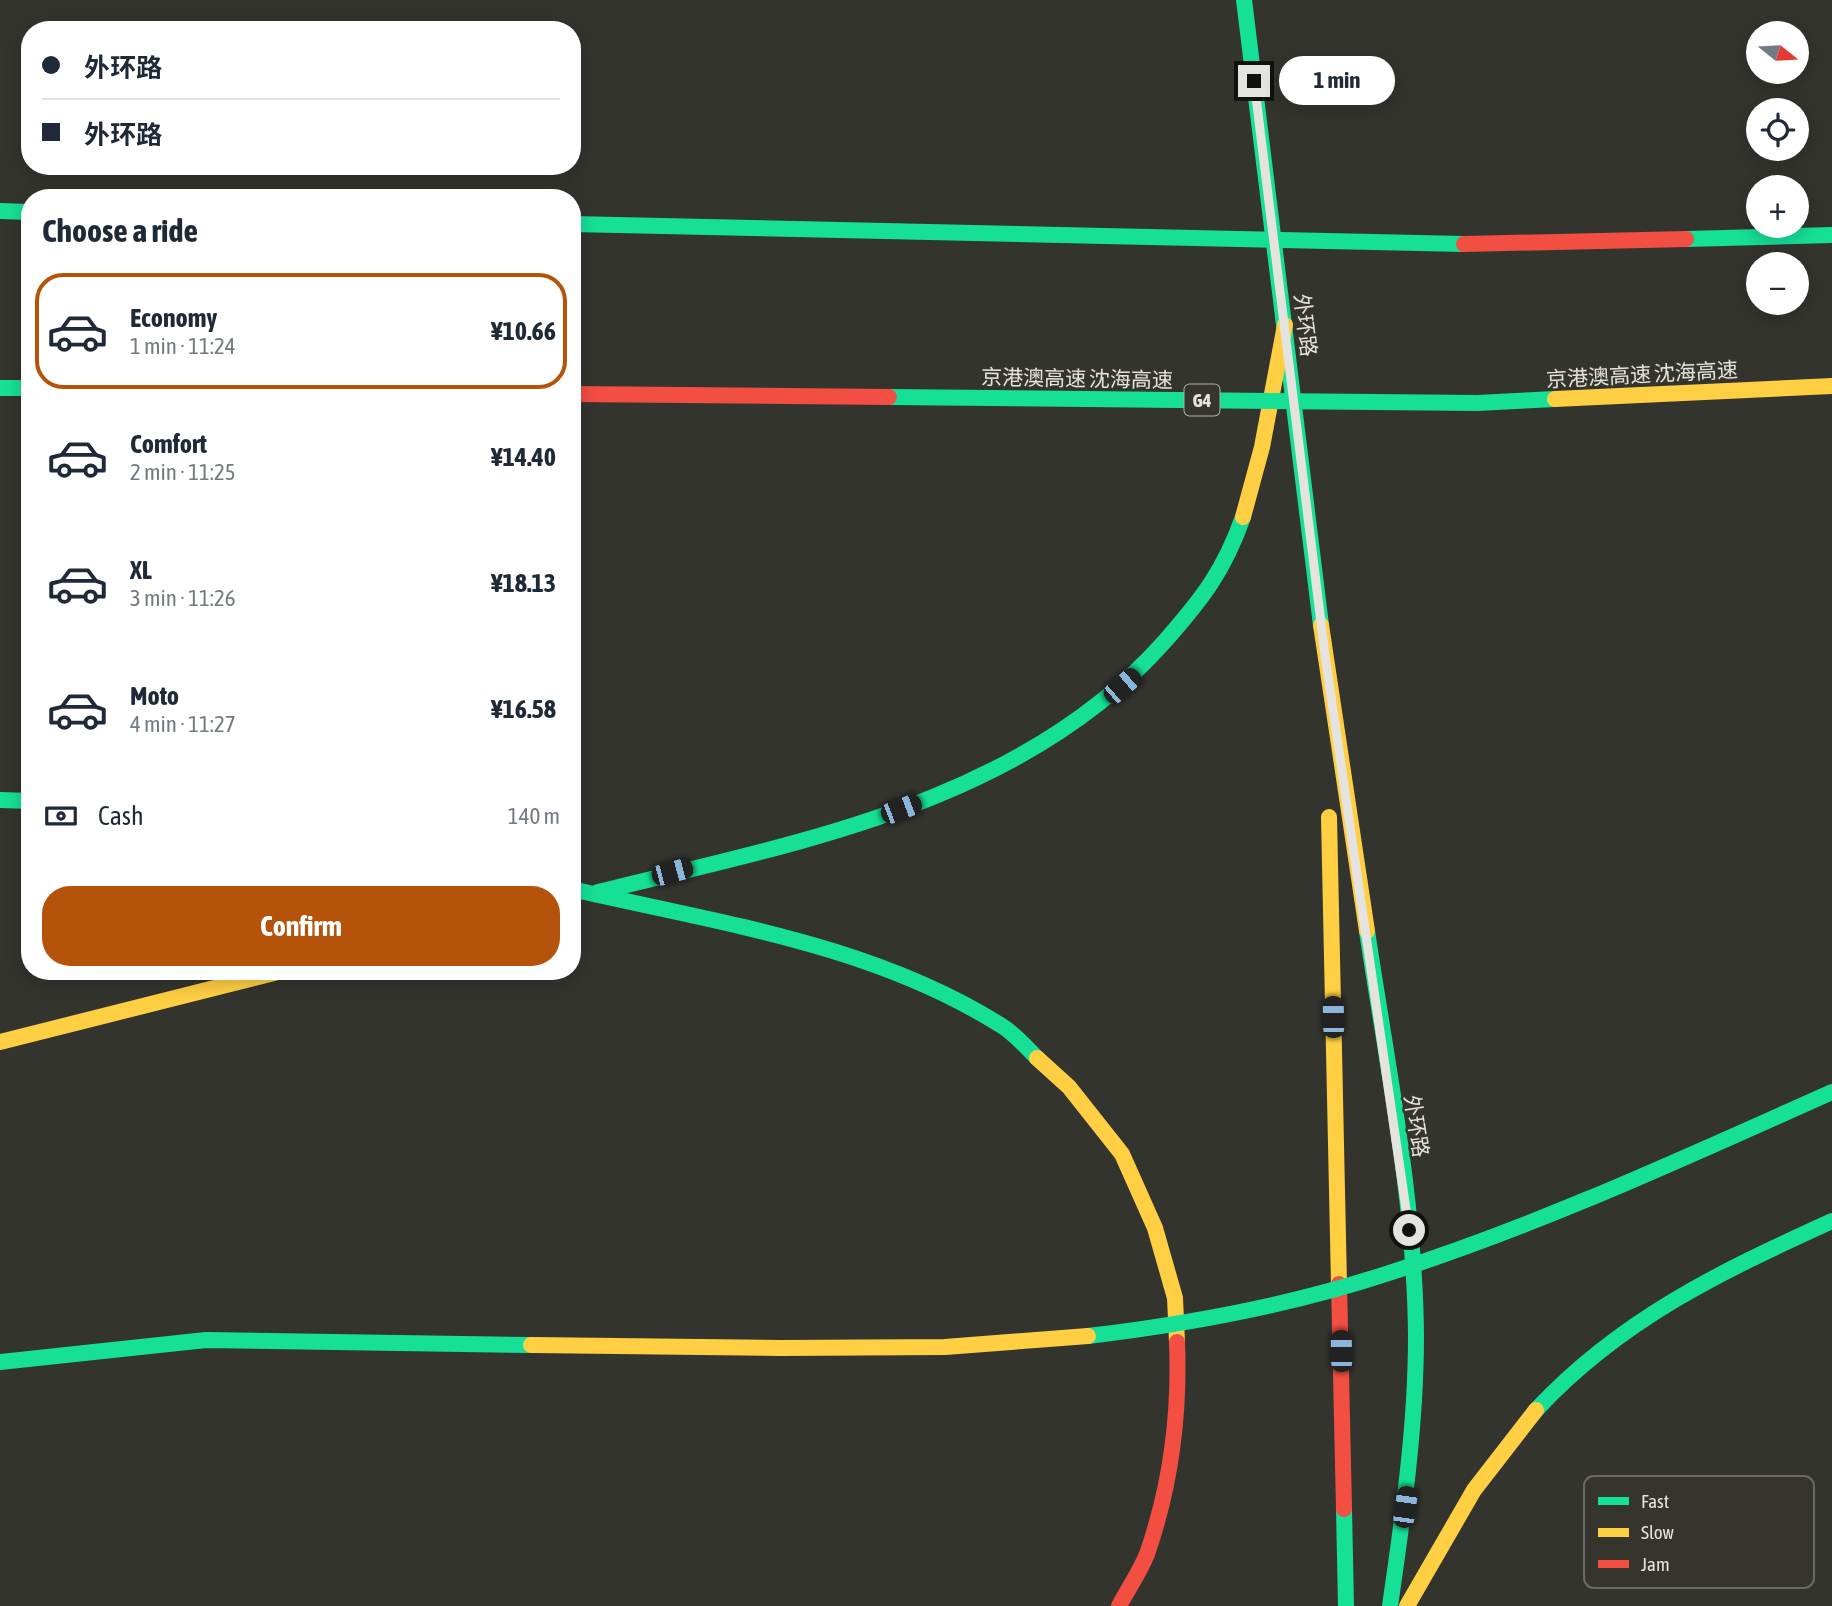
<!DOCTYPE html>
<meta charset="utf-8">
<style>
body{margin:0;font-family:"Asap Condensed","Noto Sans SC",sans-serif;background:#f6f6f7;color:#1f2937;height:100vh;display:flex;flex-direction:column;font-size:26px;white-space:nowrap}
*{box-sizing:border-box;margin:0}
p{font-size:23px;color:#747a83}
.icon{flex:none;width:38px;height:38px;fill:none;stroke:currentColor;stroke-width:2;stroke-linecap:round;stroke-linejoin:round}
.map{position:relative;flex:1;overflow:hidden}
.details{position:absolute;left:21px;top:189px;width:560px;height:791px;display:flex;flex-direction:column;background:#fff;border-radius:28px;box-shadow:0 4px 18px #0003}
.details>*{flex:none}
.hud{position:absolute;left:21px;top:21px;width:560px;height:154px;border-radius:28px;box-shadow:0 4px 18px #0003;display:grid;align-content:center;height:154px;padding:0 21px;background:#fff}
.needle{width:46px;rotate:108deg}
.controls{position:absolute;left:1746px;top:21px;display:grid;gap:14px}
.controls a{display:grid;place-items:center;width:63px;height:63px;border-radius:50%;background:#fff;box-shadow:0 4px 18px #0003;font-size:35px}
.end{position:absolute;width:32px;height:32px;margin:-16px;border:9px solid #e4e3df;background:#111;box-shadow:0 0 0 4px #111}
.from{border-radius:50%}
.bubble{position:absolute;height:49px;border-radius:24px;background:#fff;box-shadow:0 4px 18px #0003;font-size:23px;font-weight:700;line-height:49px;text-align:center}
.car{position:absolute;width:21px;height:42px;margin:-21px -10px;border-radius:9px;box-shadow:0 0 5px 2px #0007;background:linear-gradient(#222 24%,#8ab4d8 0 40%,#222 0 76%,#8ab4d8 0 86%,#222 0)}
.hud b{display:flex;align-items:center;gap:24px;height:66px;font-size:26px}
.hud b+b{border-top:2px solid #e0e1e3}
.hud i{width:18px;height:18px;background:#1f2937}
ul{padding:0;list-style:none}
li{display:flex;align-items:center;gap:21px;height:116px;margin:0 14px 10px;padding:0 7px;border:4px solid transparent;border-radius:28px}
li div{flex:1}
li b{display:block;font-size:26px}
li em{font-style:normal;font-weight:700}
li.selected{border-color:#b45309}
li>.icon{width:63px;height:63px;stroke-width:1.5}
h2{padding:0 21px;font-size:32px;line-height:84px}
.pay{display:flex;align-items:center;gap:18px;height:77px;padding:0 21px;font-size:26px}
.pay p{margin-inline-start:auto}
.button{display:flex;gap:14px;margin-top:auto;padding:14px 21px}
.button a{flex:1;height:80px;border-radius:28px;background:#b45309;color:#fff;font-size:28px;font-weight:700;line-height:80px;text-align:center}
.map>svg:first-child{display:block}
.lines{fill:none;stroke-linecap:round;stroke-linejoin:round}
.fast{stroke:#16e098;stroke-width:16}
.slow{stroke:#ffcf43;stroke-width:16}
.jam{stroke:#f24e42;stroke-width:16}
.fast-bridge{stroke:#16e098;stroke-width:16}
.slow-bridge{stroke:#ffcf43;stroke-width:16}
.jam-bridge{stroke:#f24e42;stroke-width:16}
.route{stroke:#e4e3df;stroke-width:9}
.labels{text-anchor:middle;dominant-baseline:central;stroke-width:5;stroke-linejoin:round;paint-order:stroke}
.shield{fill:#36352d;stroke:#b0afaa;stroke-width:2}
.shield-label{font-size:19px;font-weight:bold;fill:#e4e3df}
.street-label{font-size:21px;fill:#e4e3df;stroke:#36352d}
.key{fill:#36352d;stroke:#6a6962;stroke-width:2}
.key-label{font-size:19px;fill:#e4e3df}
</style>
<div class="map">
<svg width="1832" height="1606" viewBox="0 0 1832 1606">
<rect width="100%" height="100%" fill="#34342f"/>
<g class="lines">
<g class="fast">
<path d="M1244,0L1321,625"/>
<path d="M0,211L30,212"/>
<path d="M0,388H30"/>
<path d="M0,800L30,801"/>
<path d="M572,889C718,923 872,944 1002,1026C1015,1034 1026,1047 1037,1058"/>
<path d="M598,892C798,842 1022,803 1165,641C1202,599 1224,571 1243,517"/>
<path d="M1367,931C1387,1065 1415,1200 1416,1336C1416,1427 1403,1516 1390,1606"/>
<path d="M0,1362L206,1340L531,1345"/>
<path d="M1536,1410C1621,1319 1720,1272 1832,1221"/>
<path d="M1344,1509L1346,1606"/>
</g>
<g class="slow">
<path d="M1243,517L1262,447L1285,325"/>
<path d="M1321,625L1367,931"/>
<path d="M1329,817L1339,1284"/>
<path d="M0,1042L282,971"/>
<path d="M1037,1058L1069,1087L1122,1154L1155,1228L1175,1298L1177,1342"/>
<path d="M531,1345L781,1348"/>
<path d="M1407,1606L1474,1490L1536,1410"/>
</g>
<g class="jam">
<path d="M1339,1284L1344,1509"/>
<path d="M1119,1606C1128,1589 1140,1572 1147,1554C1171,1485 1180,1415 1177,1342"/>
</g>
<g class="fast-bridge">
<path d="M572,224L1464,244"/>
<path d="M1686,239L1832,235"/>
<path d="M889,397L1477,403L1555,399"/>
<path d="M1088,1336C1190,1324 1292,1305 1389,1273C1542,1224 1686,1157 1832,1092"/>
</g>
<g class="slow-bridge">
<path d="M1555,399L1832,386"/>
<path d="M781,1348L945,1347L1088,1336"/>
</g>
<g class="jam-bridge">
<path d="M1464,244L1686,239"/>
<path d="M572,394L889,397"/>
</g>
</g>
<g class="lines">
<path class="route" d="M1254,81L1325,655L1409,1230"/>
</g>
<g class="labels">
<rect class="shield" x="1184.5" y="384.5" width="35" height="31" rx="5"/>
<g class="shield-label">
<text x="1202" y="400">G4</text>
</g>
<g class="street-label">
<text transform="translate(1306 325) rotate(83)">外环路</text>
<text transform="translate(1642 374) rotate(-3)">京港澳高速 沈海高速</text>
<text transform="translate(1077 378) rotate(1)">京港澳高速 沈海高速</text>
<text transform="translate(1417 1126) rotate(81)">外环路</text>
</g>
</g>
<rect x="1584" y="1476" width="230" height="112" rx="10" class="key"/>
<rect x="1598" y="1497" width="31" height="8" fill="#16e098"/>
<rect x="1598" y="1528" width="31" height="9" fill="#ffcf43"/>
<rect x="1598" y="1560" width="31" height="8" fill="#f24e42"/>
<g class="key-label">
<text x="1641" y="1508">Fast</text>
<text x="1641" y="1539">Slow</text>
<text x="1641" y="1571">Jam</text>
</g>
</svg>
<div class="controls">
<a><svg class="needle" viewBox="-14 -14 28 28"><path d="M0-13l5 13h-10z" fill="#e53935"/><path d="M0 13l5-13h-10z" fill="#747a83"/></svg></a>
<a><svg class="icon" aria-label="locate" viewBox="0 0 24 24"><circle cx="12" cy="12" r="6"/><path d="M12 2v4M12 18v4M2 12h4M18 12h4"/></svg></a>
<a>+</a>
<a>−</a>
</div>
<i class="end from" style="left:1409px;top:1230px"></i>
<i class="end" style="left:1254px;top:81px"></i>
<div class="bubble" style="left:1279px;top:56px;width:116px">1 min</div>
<i class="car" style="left:1122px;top:686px;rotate:49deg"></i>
<i class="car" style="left:901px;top:809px;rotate:69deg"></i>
<i class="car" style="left:672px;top:872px;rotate:75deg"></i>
<i class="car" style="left:1333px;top:1017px;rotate:359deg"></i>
<i class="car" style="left:1341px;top:1351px;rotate:359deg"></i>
<i class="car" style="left:1405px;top:1507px;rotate:8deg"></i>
<div class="hud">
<b><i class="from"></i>外环路</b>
<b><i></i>外环路</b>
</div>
<section class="details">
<h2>Choose a ride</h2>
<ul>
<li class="selected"><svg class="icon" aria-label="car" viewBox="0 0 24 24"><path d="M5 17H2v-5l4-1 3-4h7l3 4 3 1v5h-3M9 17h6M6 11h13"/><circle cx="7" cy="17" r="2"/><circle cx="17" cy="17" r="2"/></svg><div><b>Economy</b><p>1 min · 11:24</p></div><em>¥10.66</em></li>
<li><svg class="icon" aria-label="car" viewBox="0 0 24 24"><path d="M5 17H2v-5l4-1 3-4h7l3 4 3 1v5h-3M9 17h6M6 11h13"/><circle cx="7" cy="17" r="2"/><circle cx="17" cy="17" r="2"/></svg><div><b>Comfort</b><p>2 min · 11:25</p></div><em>¥14.40</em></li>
<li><svg class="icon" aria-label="car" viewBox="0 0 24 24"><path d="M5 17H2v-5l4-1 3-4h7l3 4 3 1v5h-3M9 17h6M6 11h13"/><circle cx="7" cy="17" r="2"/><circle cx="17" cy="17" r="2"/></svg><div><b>XL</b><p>3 min · 11:26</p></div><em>¥18.13</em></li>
<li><svg class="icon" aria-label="car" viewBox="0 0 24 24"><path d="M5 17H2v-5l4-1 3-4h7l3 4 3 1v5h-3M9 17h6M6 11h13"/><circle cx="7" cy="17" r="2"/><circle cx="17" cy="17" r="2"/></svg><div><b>Moto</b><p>4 min · 11:27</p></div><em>¥16.58</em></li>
</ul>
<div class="pay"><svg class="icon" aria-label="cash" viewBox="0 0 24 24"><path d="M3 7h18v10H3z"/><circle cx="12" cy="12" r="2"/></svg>Cash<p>140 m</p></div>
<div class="button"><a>Confirm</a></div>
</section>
</div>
